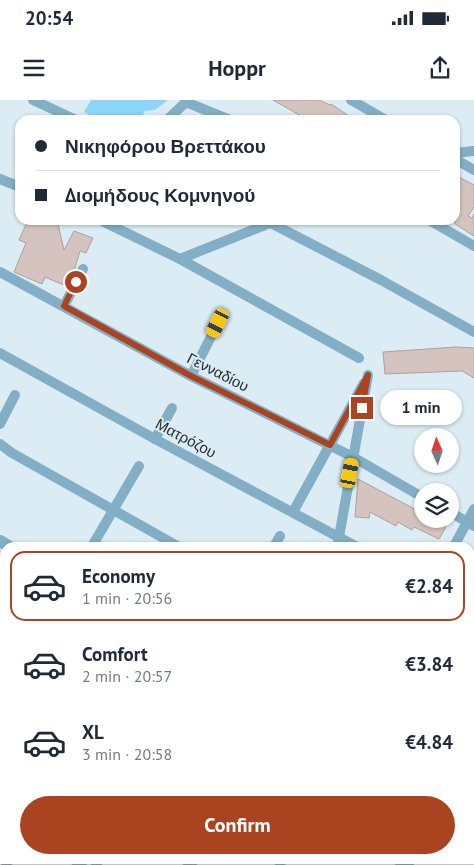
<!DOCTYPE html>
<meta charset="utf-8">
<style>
body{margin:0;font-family:"PT Sans",sans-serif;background:#f6f6f7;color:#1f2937;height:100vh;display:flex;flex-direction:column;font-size:19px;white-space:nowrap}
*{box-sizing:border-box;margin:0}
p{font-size:16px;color:#747a83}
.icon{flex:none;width:28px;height:28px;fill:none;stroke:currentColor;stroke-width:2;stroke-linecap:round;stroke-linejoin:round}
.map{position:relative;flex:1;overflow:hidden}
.sheet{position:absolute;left:0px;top:442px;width:475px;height:322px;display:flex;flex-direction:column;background:#fff;border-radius:15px 15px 0 0;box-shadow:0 1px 4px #0004}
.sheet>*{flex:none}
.hud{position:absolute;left:15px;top:15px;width:445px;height:110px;border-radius:15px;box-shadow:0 1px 4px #0004;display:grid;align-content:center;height:110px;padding:0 20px;background:#fff}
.needle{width:32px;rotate:357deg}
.tools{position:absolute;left:414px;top:328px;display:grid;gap:10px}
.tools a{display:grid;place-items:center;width:45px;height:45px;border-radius:50%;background:#fff;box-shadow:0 1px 4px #0004;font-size:25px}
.end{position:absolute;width:22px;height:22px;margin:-11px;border:6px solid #aa4320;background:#fff;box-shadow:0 0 0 2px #fff}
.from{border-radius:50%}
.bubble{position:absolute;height:35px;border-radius:18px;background:#fff;box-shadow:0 1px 4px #0004;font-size:16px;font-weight:800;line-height:35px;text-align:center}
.car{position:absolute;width:15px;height:30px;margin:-15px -8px;border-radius:6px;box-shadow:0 0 4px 1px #0007;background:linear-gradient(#f5c518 24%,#345 0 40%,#f5c518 0 76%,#345 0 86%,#f5c518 0)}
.hud b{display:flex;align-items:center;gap:18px;height:48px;font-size:19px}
.hud b+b{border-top:1px solid #e0e1e3}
.hud i{width:12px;height:12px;background:#1f2937}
ul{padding:9px 0 0;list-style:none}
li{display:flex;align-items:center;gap:15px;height:70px;margin:0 10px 8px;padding:0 10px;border:2px solid transparent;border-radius:15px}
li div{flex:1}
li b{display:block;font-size:19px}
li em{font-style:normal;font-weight:800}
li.current{border-color:#aa4320}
li>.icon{width:45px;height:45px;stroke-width:1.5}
.button{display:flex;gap:10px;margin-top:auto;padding:10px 20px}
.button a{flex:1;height:58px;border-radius:30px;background:#aa4320;color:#fff;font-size:20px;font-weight:800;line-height:58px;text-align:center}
.status{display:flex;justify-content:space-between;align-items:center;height:35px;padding:0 25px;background:#fff;direction:ltr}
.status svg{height:14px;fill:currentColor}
header{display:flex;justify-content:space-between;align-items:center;height:65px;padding:0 20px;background:#fff;font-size:22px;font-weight:800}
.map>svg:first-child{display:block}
.green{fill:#8dd6f9}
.building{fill:#d4c3be;stroke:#b0a09b}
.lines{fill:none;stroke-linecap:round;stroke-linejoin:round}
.minor{stroke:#82afc6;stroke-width:10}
.tertiary{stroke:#82afc6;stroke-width:12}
.route{stroke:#aa4320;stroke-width:6}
.labels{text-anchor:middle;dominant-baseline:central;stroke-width:4;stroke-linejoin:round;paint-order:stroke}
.street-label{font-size:15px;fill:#262c2f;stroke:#dcecf4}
</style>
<div class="status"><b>20:54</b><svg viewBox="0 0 49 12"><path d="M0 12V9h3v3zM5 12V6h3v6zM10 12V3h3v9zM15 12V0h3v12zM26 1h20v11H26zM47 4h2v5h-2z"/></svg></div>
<header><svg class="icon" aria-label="menu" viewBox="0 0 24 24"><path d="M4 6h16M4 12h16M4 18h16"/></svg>Hoppr<svg class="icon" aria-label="share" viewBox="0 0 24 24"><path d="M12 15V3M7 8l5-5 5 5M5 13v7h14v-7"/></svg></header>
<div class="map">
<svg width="474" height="765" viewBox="0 0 474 765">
<rect width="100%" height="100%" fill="#dcecf4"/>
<path class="green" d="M91,0H168L155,10L145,11L140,20H99L84,12Z"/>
<g class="building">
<path d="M273,0H319L330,5L331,4L355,20H308Z"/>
<path d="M455,75L474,85V107L468,116L472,118L474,114V136L455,124Z"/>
<path d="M28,120H57L64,150L74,131L93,138L86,153L80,151L74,171L66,186L45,177L42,184L14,172L26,143L19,140Z"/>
<path d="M456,247L474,248V278L462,271L385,274L383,252Z"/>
<path d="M358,379L422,413V419H431L446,427L439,439L414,427L412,430L398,422L396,426L370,412L369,418L355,417Z"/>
</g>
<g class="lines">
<g class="minor">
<path d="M33,0L76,20"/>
<path d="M351,0L386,20"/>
<path d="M167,20L186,2L230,20"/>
<path d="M455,53L474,51"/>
<path d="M455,59L474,70"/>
<path d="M0,79L20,87"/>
<path d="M100,120L180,159L359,258"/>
<path d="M265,120L381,180L474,232"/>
<path d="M429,120L474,146"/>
<path d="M180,159L270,123L272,120"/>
<path d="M0,172L191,276L353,357L422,397"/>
<path d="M64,206L83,169"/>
<path d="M0,253L155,339L359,448"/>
<path d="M191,276L218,223"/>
<path d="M0,324L15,295"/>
<path d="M155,339L172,308"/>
<path d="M0,344L12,353L181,448"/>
<path d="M293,412L364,283"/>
<path d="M450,412L474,426"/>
<path d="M91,448L139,366"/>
<path d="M273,448L280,436"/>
<path d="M337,448L368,275"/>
<path d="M453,448L474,409"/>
<path d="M470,509L474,511"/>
<path d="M470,607L474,609"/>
<path d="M0,616L5,607"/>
<path d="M0,720L5,722"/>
<path d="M74,760L82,765"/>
<path d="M6,765L9,760"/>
<path d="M96,765L99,760"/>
<path d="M280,765L282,760"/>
</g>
<g class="tertiary">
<path d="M0,441L12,448"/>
<path d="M0,536L5,540"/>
<path d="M470,697L474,699"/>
<path d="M187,760L191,765"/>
<path d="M399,760L408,765"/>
</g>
</g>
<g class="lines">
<path class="route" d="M76,182L64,206L191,276L330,345L368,275L362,308"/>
</g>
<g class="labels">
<g class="street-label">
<text transform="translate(218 272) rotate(27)">Γενναδίου</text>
<text transform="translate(186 338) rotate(28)">Ματρόζου</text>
</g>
</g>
</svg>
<div class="tools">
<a><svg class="needle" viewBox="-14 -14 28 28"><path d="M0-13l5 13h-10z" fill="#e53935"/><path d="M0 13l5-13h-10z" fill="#747a83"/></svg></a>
<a><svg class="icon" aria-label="layers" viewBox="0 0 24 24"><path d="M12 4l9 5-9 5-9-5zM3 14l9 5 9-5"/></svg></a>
</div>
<i class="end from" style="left:76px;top:182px"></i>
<i class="end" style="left:362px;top:308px"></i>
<div class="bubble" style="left:380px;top:290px;width:82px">1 min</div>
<i class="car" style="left:218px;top:223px;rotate:207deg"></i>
<i class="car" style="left:350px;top:373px;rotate:11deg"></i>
<div class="hud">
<b><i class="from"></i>Νικηφόρου Βρεττάκου</b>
<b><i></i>Διομήδους Κομνηνού</b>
</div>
<section class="sheet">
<ul>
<li class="current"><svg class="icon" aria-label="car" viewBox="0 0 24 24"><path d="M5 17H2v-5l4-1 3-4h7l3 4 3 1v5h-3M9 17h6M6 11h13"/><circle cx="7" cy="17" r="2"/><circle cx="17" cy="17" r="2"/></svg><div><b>Economy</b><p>1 min · 20:56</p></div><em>€2.84</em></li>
<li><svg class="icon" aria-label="car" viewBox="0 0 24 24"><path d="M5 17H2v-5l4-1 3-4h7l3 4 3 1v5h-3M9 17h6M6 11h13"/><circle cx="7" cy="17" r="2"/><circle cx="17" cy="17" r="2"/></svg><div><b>Comfort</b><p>2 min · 20:57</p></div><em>€3.84</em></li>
<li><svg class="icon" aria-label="car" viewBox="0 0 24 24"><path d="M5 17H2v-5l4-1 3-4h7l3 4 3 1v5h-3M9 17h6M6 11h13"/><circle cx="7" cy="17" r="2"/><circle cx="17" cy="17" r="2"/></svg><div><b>XL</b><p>3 min · 20:58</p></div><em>€4.84</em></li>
</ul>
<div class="button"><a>Confirm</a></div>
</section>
</div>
